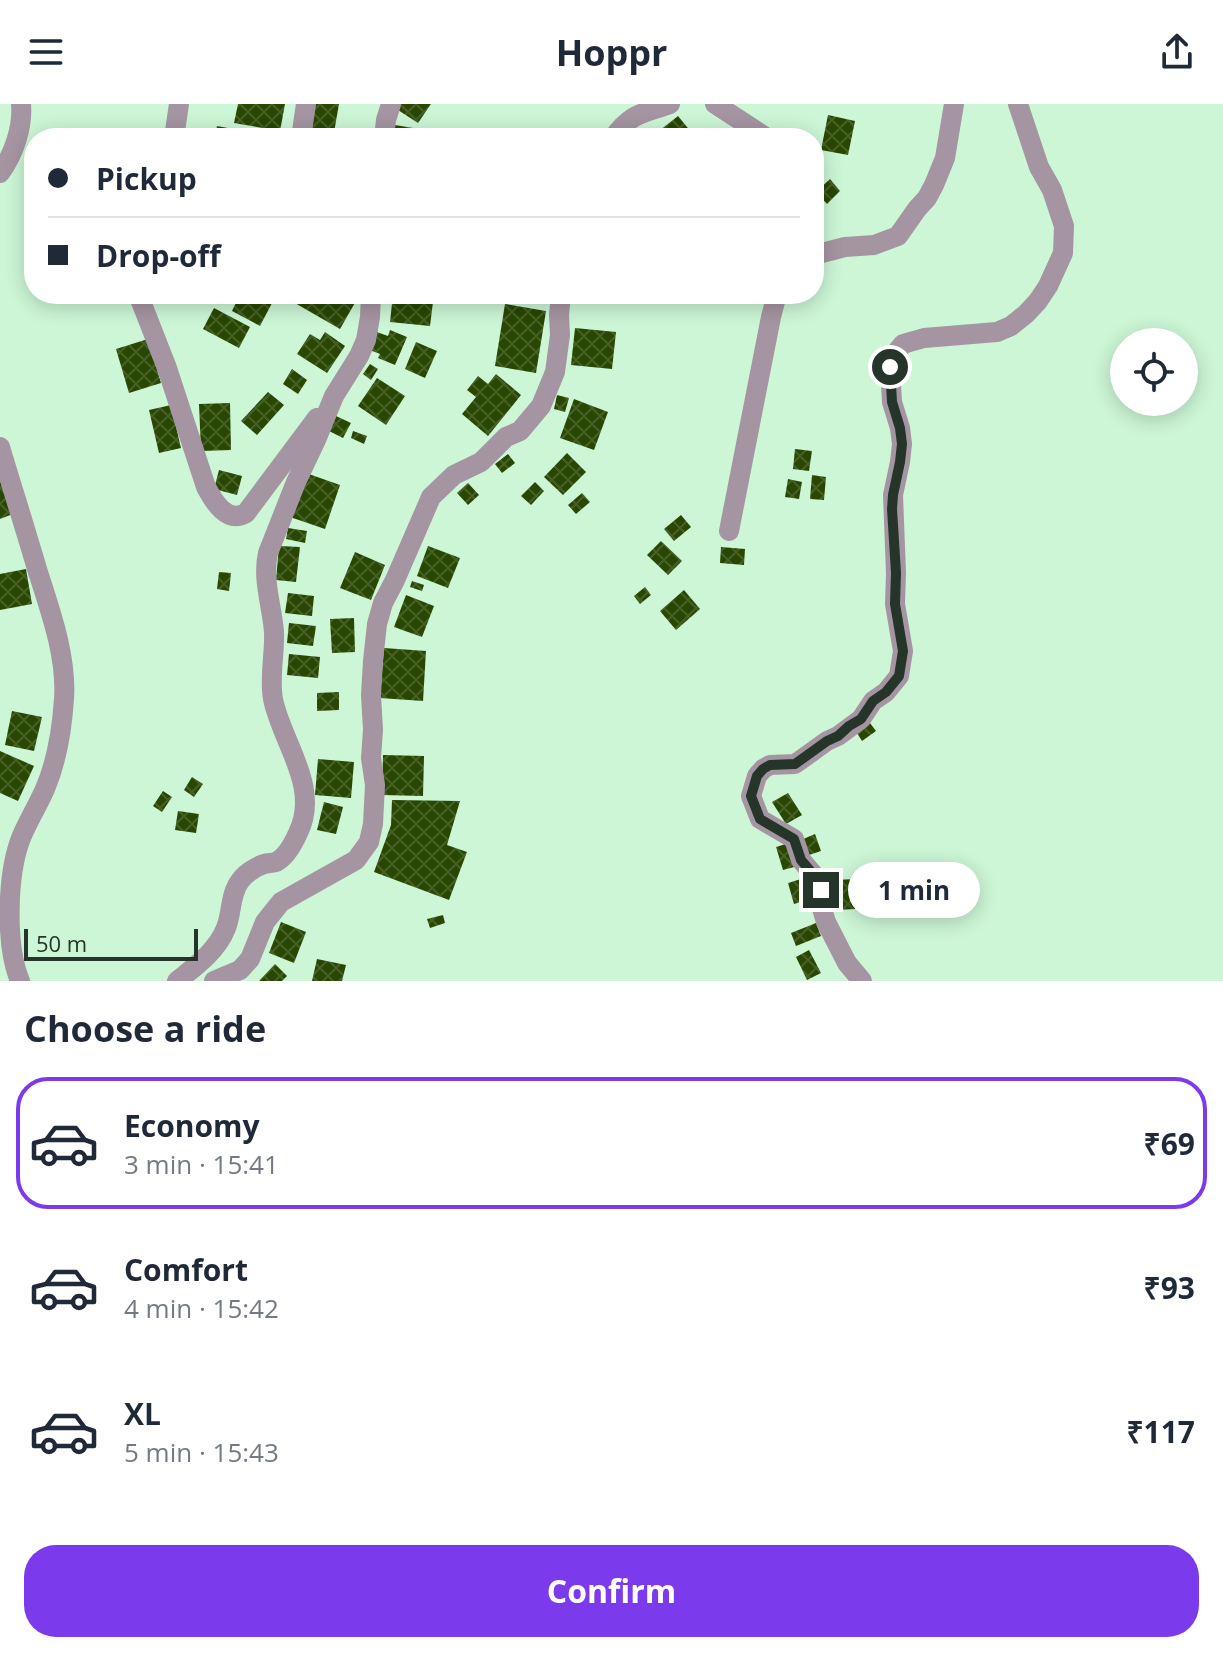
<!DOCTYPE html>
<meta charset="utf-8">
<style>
body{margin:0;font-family:"Open Sans",sans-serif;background:#f2f2f3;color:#1f2937;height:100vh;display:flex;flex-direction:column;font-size:30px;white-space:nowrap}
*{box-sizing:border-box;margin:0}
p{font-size:26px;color:#747a83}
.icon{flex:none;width:44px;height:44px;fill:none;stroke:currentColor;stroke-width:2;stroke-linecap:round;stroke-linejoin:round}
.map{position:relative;height:877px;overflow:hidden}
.panel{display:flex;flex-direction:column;background:#fff;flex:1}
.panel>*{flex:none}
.guide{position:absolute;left:24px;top:24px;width:800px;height:176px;border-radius:32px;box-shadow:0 4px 20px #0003;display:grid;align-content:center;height:176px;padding:0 24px;background:#fff}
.controls{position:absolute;left:1110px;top:224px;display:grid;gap:16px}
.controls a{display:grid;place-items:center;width:88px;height:88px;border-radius:50%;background:#fff;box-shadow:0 4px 20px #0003;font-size:40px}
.scale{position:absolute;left:24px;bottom:20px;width:174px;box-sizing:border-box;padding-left:8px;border:4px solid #253529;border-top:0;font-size:22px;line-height:28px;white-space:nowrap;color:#253529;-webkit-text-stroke:6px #ccf6d6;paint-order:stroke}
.end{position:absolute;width:36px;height:36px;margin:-18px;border:10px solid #253529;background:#fff;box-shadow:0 0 0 4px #fff}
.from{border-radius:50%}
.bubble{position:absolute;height:56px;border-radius:28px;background:#fff;box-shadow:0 4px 20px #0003;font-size:26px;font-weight:700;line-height:56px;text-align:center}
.guide b{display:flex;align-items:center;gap:28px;height:76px;font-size:30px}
.guide b+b{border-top:2px solid #e0e1e3}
.guide i{width:20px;height:20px;background:#1f2937}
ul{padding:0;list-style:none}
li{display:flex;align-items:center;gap:24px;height:132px;margin:0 16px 12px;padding:0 8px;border:4px solid transparent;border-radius:32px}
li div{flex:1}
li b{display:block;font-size:30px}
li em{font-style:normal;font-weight:700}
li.on{border-color:#7c3aed}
li>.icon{width:72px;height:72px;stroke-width:1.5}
h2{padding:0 24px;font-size:36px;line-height:96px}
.button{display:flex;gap:16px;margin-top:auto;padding:16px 24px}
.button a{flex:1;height:92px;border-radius:32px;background:#7c3aed;color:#fff;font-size:32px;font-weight:700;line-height:92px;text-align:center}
header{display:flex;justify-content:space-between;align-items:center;height:104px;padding:0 24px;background:#fff;font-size:36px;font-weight:700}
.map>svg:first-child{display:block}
.building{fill:url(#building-cross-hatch)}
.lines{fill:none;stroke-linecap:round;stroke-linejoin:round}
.minor{stroke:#a595a2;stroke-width:20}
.route{stroke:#253529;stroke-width:10}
</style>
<header><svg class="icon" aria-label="menu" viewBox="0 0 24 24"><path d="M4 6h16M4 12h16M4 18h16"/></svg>Hoppr<svg class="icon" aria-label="share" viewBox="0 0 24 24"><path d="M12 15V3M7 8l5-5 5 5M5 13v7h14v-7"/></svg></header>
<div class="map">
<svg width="1223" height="877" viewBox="0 0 1223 877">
<defs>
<pattern id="building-cross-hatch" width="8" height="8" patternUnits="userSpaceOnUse" patternTransform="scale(2)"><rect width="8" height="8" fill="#284700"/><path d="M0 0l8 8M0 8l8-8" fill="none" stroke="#466026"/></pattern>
</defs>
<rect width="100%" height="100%" fill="#ccf6d6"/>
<g class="building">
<path d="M238,0H285L280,27L234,19Z"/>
<path d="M312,0H339L333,34H307Z"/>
<path d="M401,0H431L418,19L398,6Z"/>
<path d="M828,11L855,17L848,51L821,46Z"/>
<path d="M678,12L696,34H650Z"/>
<path d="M395,21L425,26L424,34H393Z"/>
<path d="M217,22L271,32V34H214Z"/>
<path d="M830,75L840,87L827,100L816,88Z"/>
<path d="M240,190H255L272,199L260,222L232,207Z"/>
<path d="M291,190H360L340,225L288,195Z"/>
<path d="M393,190H434L430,222L390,218Z"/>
<path d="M505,200L546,207L536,269L495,262Z"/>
<path d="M214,204L250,223L239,244L203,225Z"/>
<path d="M575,224L616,228L612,265L571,261Z"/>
<path d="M390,226L407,233L395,261L378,254L380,250L367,245L374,227L388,232Z"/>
<path d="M325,228L345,242L327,269L297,250L310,230L320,236Z"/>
<path d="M148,235L161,279L129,289L116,245Z"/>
<path d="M416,238L437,247L425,274L405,265Z"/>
<path d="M370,260L378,265L371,276L363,270Z"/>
<path d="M292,265L307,276L298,290L283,280Z"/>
<path d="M496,270L521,291L488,332L462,310L476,293L467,286L478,272L488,280Z"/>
<path d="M377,274L405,292L386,321L358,302Z"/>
<path d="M268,288L284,301L257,331L241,317Z"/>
<path d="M557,291L569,294L565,308L554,305Z"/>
<path d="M574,295L608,308L594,346L560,334Z"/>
<path d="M230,299L231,346L201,347L199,300Z"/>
<path d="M171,301L181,344L159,349L149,306Z"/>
<path d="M336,312L351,319L343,334L329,327Z"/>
<path d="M353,327L367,332L364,340L351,334Z"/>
<path d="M795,345L812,347L809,367L793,365Z"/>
<path d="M567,349L586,368L563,391L544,373Z"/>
<path d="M508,350L515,359L502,369L495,360Z"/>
<path d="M219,366L242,372L237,391L214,385Z"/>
<path d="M306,369L340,381L325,425L290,413Z"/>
<path d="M812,371L826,373L824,396L810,395Z"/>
<path d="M788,375L802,378L799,395L785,393Z"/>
<path d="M0,376L13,410L0,415Z"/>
<path d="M535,378L544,387L531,401L521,392Z"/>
<path d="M468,379L479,391L468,401L457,389Z"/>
<path d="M582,389L590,398L576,410L568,401Z"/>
<path d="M681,411L691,423L674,437L664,425Z"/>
<path d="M288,424L307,427L305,439L286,435Z"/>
<path d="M661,437L682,457L668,471L647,451Z"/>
<path d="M279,442L300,443L296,478L276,476Z"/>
<path d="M428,442L460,454L448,484L417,472Z"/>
<path d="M721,443L745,445L744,461L720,459Z"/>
<path d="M355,448L385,461L371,496L340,484Z"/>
<path d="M26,465L32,500L0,506V470Z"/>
<path d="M219,468L231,469L229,487L217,485Z"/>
<path d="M412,477L424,481L422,487L410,483Z"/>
<path d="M645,483L651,491L640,500L634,492Z"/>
<path d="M684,486L700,505L676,526L660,507Z"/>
<path d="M288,489L314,492L312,512L285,509Z"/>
<path d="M406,491L434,502L422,533L394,523Z"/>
<path d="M354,514L355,548L332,549L330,515Z"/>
<path d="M289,519L316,522L313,542L287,539Z"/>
<path d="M384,544L426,547L423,597L380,594Z"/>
<path d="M289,550L320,553L318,574L287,571Z"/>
<path d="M339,588V606L317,607V589Z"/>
<path d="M12,607L42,613L34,647L5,641Z"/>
<path d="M870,619L876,627L862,637L857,629Z"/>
<path d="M0,647L34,662L18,697L0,689Z"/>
<path d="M383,651L424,652L423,692L382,691Z"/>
<path d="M318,655L354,658L351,694L315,691Z"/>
<path d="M192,673L203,680L194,693L184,686Z"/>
<path d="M163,687L172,693L162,708L153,702Z"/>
<path d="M788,689L802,711L786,720L772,698Z"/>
<path d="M392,696L460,697L447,741L467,748L449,796L374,768L391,721Z"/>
<path d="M324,698L343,703L336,730L317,726Z"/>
<path d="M178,707L199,710L196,729L175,726Z"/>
<path d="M815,730L821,747L806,752L801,736Z"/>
<path d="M792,738L798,762L783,766L776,743Z"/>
<path d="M801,775L807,796L794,800L788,779Z"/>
<path d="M855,775V805L836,806L835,776Z"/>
<path d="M918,777L929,807L912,814L900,784Z"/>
<path d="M443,811L445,819L430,824L427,815Z"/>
<path d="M281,818L306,828L294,859L269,849Z"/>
<path d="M816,819L821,832L796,842L791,829Z"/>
<path d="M809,846L821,869L807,876L796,853Z"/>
<path d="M317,855L346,861L342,877H312Z"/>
<path d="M275,860L287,872L282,877H259Z"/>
</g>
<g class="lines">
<g class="minor">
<path d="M715,0L767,34"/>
<path d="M174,34L179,0"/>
<path d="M301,34L306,0"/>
<path d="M384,34L386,16L391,0"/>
<path d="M613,34C632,8 642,10 670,0"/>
<path d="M0,69C14,50 23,23 21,0"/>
<path d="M814,151L845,143L874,141L898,132L917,105L927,94L934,81L945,54L954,0"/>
<path d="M138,190L167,264L206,383C214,398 227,420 246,409L317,314"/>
<path d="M0,343C12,383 25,424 37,465C50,506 67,552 64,595C62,625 57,657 45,685C38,701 28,717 21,734C7,770 5,841 20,877"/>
<path d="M729,427L771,213L777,190"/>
<path d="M177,877C196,862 217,847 226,824C232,809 230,790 240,777C245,770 255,763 264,760C268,759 273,759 276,758C286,753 294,738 298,729C321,683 281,637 273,595C269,573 275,550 274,528C272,501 262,476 268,449L296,378L316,336L334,292L359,252L366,236L370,213L371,190"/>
<path d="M214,877L240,866L250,855L265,818L281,798L356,756L369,738L373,720L375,681L371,654L373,626L371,591L373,557L377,520L383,499L395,476L431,393L454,371L481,358L506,333L520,327L541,302L555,268L560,231L559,211L561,190"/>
<path d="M862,877L847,859L826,818L820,798L821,786L819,777L801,756L794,735L760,715L751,692L757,672L763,665L770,661L795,660L827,637L838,632L861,615L873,597L886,588L899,572L903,547L895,500L896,469L893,391L900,358L902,340L900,324L892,298L890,263L894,251L903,240L924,234L997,228L1011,222L1026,210L1038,197L1048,182L1063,149L1064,122L1052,86L1039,63L1018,0"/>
</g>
</g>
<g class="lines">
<path class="route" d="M821,786L819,777L801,756L794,735L760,715L751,692L757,672L763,665L770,661L795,660L827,637L838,632L849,622L861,615L873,597L886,588L899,572L903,547L895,500L896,469L892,405L893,391L900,358L902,340L900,324L892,298L890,263"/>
</g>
</svg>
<div class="controls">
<a><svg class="icon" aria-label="locate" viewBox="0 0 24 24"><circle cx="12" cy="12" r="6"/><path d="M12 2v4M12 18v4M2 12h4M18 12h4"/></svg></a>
</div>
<div class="scale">50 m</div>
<i class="end from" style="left:890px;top:263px"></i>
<i class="end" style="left:821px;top:786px"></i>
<div class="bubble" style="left:848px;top:758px;width:132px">1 min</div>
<div class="guide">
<b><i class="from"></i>Pickup</b>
<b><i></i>Drop-off</b>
</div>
</div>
<section class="panel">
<h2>Choose a ride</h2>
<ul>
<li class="on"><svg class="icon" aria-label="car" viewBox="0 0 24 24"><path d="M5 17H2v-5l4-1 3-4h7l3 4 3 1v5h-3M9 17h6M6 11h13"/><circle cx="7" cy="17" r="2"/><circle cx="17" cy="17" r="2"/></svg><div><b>Economy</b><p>3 min · 15:41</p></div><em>₹69</em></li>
<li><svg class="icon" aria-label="car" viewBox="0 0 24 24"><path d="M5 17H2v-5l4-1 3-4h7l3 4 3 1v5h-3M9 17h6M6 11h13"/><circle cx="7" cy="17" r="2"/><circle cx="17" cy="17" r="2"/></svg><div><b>Comfort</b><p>4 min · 15:42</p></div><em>₹93</em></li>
<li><svg class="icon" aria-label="car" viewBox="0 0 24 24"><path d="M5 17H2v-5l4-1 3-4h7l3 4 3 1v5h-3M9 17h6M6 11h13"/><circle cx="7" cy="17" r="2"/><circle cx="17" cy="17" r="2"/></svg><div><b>XL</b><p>5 min · 15:43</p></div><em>₹117</em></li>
</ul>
<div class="button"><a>Confirm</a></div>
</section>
